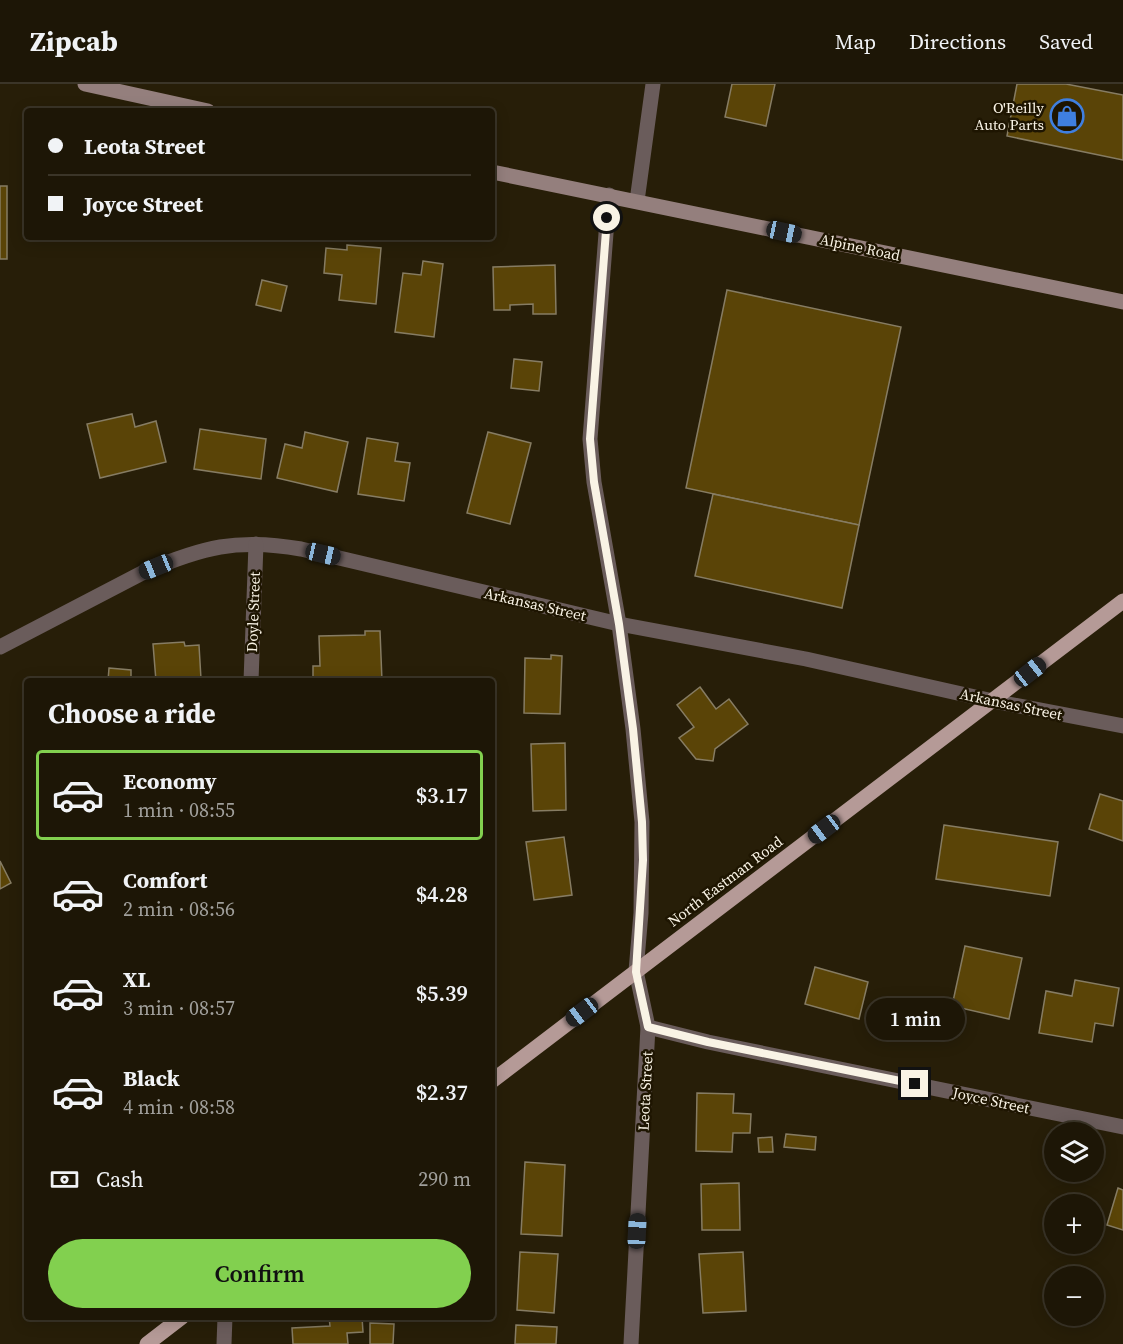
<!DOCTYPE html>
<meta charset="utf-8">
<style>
body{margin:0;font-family:"Source Serif 4",serif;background:#2a2314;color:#f1f3f6;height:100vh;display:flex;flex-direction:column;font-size:22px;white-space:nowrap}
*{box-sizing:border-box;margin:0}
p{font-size:20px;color:#a09f9b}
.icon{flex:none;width:33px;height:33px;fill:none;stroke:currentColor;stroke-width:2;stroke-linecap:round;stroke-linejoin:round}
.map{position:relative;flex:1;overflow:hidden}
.details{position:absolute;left:24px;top:594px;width:471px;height:642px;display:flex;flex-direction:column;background:#1d1606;border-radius:6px;box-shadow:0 3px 15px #0003,0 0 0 2px #3b3528}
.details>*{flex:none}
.banner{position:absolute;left:24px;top:24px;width:471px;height:132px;border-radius:6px;box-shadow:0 3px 15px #0003,0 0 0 2px #3b3528;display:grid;align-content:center;height:132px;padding:0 24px;background:#1d1606}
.fabs{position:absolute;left:1044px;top:1038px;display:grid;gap:12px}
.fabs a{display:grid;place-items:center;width:60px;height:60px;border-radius:50%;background:#1d1606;box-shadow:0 3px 15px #0003,0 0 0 2px #3b3528;font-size:30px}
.end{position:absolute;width:27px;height:27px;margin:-14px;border:8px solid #f9f3e5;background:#111;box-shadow:0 0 0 3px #111}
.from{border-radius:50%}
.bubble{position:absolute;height:42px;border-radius:21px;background:#1d1606;box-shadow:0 3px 15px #0003,0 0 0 2px #3b3528;font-size:20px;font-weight:600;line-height:42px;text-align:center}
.car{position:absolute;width:18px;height:36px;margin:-18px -9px;border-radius:8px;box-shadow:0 0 4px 2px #0007;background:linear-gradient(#222 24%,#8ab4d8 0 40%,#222 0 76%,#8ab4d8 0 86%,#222 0)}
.banner b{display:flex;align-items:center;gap:21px;height:57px;font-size:22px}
.banner b+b{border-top:2px solid #3b3528}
.banner i{width:15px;height:15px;background:#f1f3f6}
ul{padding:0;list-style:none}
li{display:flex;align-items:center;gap:18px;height:90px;margin:0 12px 9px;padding:0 12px;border:3px solid transparent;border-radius:6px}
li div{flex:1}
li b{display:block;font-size:22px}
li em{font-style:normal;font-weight:600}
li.active{border-color:#82d04f}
li>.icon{width:54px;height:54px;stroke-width:1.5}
h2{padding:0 24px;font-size:27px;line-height:72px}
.pay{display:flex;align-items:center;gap:15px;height:66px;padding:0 24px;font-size:22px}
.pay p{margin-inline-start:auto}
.button{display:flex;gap:12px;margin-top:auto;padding:12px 24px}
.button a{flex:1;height:69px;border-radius:36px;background:#82d04f;color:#111;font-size:24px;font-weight:600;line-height:69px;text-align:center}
header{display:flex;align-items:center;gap:36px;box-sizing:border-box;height:84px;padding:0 30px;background:#1d1606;border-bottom:2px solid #3b3528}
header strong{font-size:28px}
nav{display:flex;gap:33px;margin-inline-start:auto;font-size:21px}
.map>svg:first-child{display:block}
.building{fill:#5a4407;stroke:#867c63;stroke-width:1.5}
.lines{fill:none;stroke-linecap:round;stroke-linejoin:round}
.street{stroke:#6a5c5b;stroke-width:15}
.secondary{stroke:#947f7d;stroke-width:15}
.primary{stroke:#b59a97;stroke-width:15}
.route{stroke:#f9f3e5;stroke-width:8}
.labels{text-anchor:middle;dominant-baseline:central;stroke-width:5;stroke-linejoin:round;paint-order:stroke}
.poi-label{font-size:15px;fill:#f9f3e5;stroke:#1e1501;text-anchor:end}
.street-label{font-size:15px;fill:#f9f3e5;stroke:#1e1501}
</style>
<header>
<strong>Zipcab</strong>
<nav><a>Map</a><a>Directions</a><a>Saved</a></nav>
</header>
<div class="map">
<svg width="1123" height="1260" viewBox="0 0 1123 1260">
<rect width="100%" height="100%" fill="#271e08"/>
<g class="building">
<path d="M732,0H775L766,42L725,33Z"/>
<path d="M1017,0H1066L1123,11V76L1007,52Z"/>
<rect x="0" y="102" width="7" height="73"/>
<path d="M104,153H152L151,156Z"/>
<path d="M347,161L381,164L376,220L339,216L342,191L324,189L326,164L347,166Z"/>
<path d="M423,177L443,180L434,253L395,248L403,189L421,191Z"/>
<path d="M555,181L556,230H533V220L510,221V226H494L493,183Z"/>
<path d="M262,196L287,202L281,227L256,221Z"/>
<path d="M727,206L901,243L859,441L686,404Z"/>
<path d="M514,275L542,278L539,307L511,304Z"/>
<path d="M132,330L135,343L156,337L166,378L100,394L87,340Z"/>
<path d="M200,345L266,355L261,395L194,385Z"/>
<path d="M305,348L348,358L337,408L277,394L285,360L302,364Z"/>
<path d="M488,348L531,359L510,440L467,429Z"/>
<path d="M367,354L398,359L395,377L410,379L404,417L358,410Z"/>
<path d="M713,410L859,441L842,524L695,492Z"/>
<path d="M365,547H380L382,597H313V582H320L319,552L365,551Z"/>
<path d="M184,558L185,562L199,561L201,595L156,597L153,560Z"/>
<path d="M551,571L562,572L560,630L524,629L525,574L551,575Z"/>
<path d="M109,584L131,586V597H108Z"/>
<path d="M700,603L716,625L729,615L748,640L715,665L713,677L696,675L679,654L694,643L677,621Z"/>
<path d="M565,659L566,726L533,727L531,660Z"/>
<path d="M1100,710L1123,717V757L1089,745Z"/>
<path d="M944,741L1058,758L1050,812L936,795Z"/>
<path d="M564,753L572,811L534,816L526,758Z"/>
<path d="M0,777L11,799L0,805Z"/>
<path d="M965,862L1022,874L1009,935L952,922Z"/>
<path d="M815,883L868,898L859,935L805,920Z"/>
<path d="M1075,896L1119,904L1113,942L1095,939L1092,958L1039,949L1046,907L1072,912Z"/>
<path d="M697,1009L734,1010L733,1029L751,1030L750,1049H733L732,1068L696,1067Z"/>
<path d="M786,1050L816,1053L815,1066L784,1063Z"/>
<path d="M772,1053L773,1068H759L758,1054Z"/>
<path d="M525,1078L565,1081L562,1152L521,1150Z"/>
<path d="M739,1099L740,1146H702L701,1100Z"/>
<path d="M1118,1104L1123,1106V1146L1107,1141Z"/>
<path d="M520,1168L558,1170L554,1229L517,1226Z"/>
<path d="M743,1168L746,1227L703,1229L699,1170Z"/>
<path d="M329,1233H362L363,1248L347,1249L348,1260H293L292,1244L330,1242Z"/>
<path d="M370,1239L394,1240L393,1260H370Z"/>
<path d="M516,1241L557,1243L556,1260H515Z"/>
</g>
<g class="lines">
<g class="street">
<path d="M609,111L590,355L594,398L619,540L633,645L642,738L641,829L636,887L648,943L631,1260"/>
<path d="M637,117L653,0"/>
<path d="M0,563L144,488C203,463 236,454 301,465L619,540L806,575L993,617L1123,642"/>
<path d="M251,597L256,460"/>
<path d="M648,943L708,958L1123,1043"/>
<path d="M224,1260L225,1233"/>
</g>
<g class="secondary">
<path d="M85,0L208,27"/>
<path d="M492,88L1123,218"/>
</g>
<g class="primary">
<path d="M492,997L1123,517"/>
<path d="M147,1260L182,1233"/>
</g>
</g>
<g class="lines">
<path class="route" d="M607,134L590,355L594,398L619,540L633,645L642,738L643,776L636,888L648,943L708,958L915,1000"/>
</g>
<defs>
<g id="shop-ring" transform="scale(1.725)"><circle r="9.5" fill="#1e1501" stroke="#3f7fe0" stroke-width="1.5"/><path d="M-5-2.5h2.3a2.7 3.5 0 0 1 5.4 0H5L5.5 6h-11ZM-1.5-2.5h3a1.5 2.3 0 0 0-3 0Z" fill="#3f7fe0"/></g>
</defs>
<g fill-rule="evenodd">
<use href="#shop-ring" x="1067" y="32"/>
</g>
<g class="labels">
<g class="poi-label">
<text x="1044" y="23">O'Reilly<tspan x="1044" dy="17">Auto Parts</tspan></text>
</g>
<g class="street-label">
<text transform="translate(860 163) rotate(12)">Alpine Road</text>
<text transform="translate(535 520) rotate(13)">Arkansas Street</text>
<text transform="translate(253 528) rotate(-88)">Doyle Street</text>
<text transform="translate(1011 620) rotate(12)">Arkansas Street</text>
<text transform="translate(725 797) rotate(-37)">North Eastman Road</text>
<text transform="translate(645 1007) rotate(-87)">Leota Street</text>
<text transform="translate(991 1016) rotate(12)">Joyce Street</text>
</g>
</g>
</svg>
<div class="fabs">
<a><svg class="icon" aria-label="layers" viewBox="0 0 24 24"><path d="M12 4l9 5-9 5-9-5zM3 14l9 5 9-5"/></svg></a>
<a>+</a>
<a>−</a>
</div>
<i class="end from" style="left:607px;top:134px"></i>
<i class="end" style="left:915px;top:1000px"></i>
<div class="bubble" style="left:866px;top:914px;width:99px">1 min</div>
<i class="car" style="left:784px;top:148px;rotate:102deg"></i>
<i class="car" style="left:323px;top:470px;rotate:103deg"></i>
<i class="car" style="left:156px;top:483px;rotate:248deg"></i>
<i class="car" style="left:1030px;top:588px;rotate:52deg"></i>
<i class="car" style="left:824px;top:745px;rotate:233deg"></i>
<i class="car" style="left:582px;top:928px;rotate:233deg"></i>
<i class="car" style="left:637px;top:1147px;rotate:3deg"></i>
<div class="banner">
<b><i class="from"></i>Leota Street</b>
<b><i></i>Joyce Street</b>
</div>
<section class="details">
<h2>Choose a ride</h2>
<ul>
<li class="active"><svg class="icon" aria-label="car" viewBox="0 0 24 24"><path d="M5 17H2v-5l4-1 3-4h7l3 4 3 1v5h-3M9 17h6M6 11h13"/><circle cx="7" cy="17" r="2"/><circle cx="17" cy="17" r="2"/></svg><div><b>Economy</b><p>1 min · 08:55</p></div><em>$3.17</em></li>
<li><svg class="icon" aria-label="car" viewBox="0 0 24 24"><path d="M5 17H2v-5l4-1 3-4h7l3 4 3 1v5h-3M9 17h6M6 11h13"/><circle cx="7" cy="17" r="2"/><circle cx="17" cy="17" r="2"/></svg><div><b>Comfort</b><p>2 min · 08:56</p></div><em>$4.28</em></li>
<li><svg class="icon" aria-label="car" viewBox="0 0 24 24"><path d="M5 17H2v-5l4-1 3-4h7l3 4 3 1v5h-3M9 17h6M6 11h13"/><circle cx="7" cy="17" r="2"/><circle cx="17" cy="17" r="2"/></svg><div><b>XL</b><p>3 min · 08:57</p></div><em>$5.39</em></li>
<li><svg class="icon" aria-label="car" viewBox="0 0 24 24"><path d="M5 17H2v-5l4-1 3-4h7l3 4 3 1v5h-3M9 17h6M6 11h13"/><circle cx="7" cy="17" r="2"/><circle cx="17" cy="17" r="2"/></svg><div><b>Black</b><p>4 min · 08:58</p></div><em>$2.37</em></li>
</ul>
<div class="pay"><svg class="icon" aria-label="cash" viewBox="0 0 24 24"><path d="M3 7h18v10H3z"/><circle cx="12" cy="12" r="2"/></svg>Cash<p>290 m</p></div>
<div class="button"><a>Confirm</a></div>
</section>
</div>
